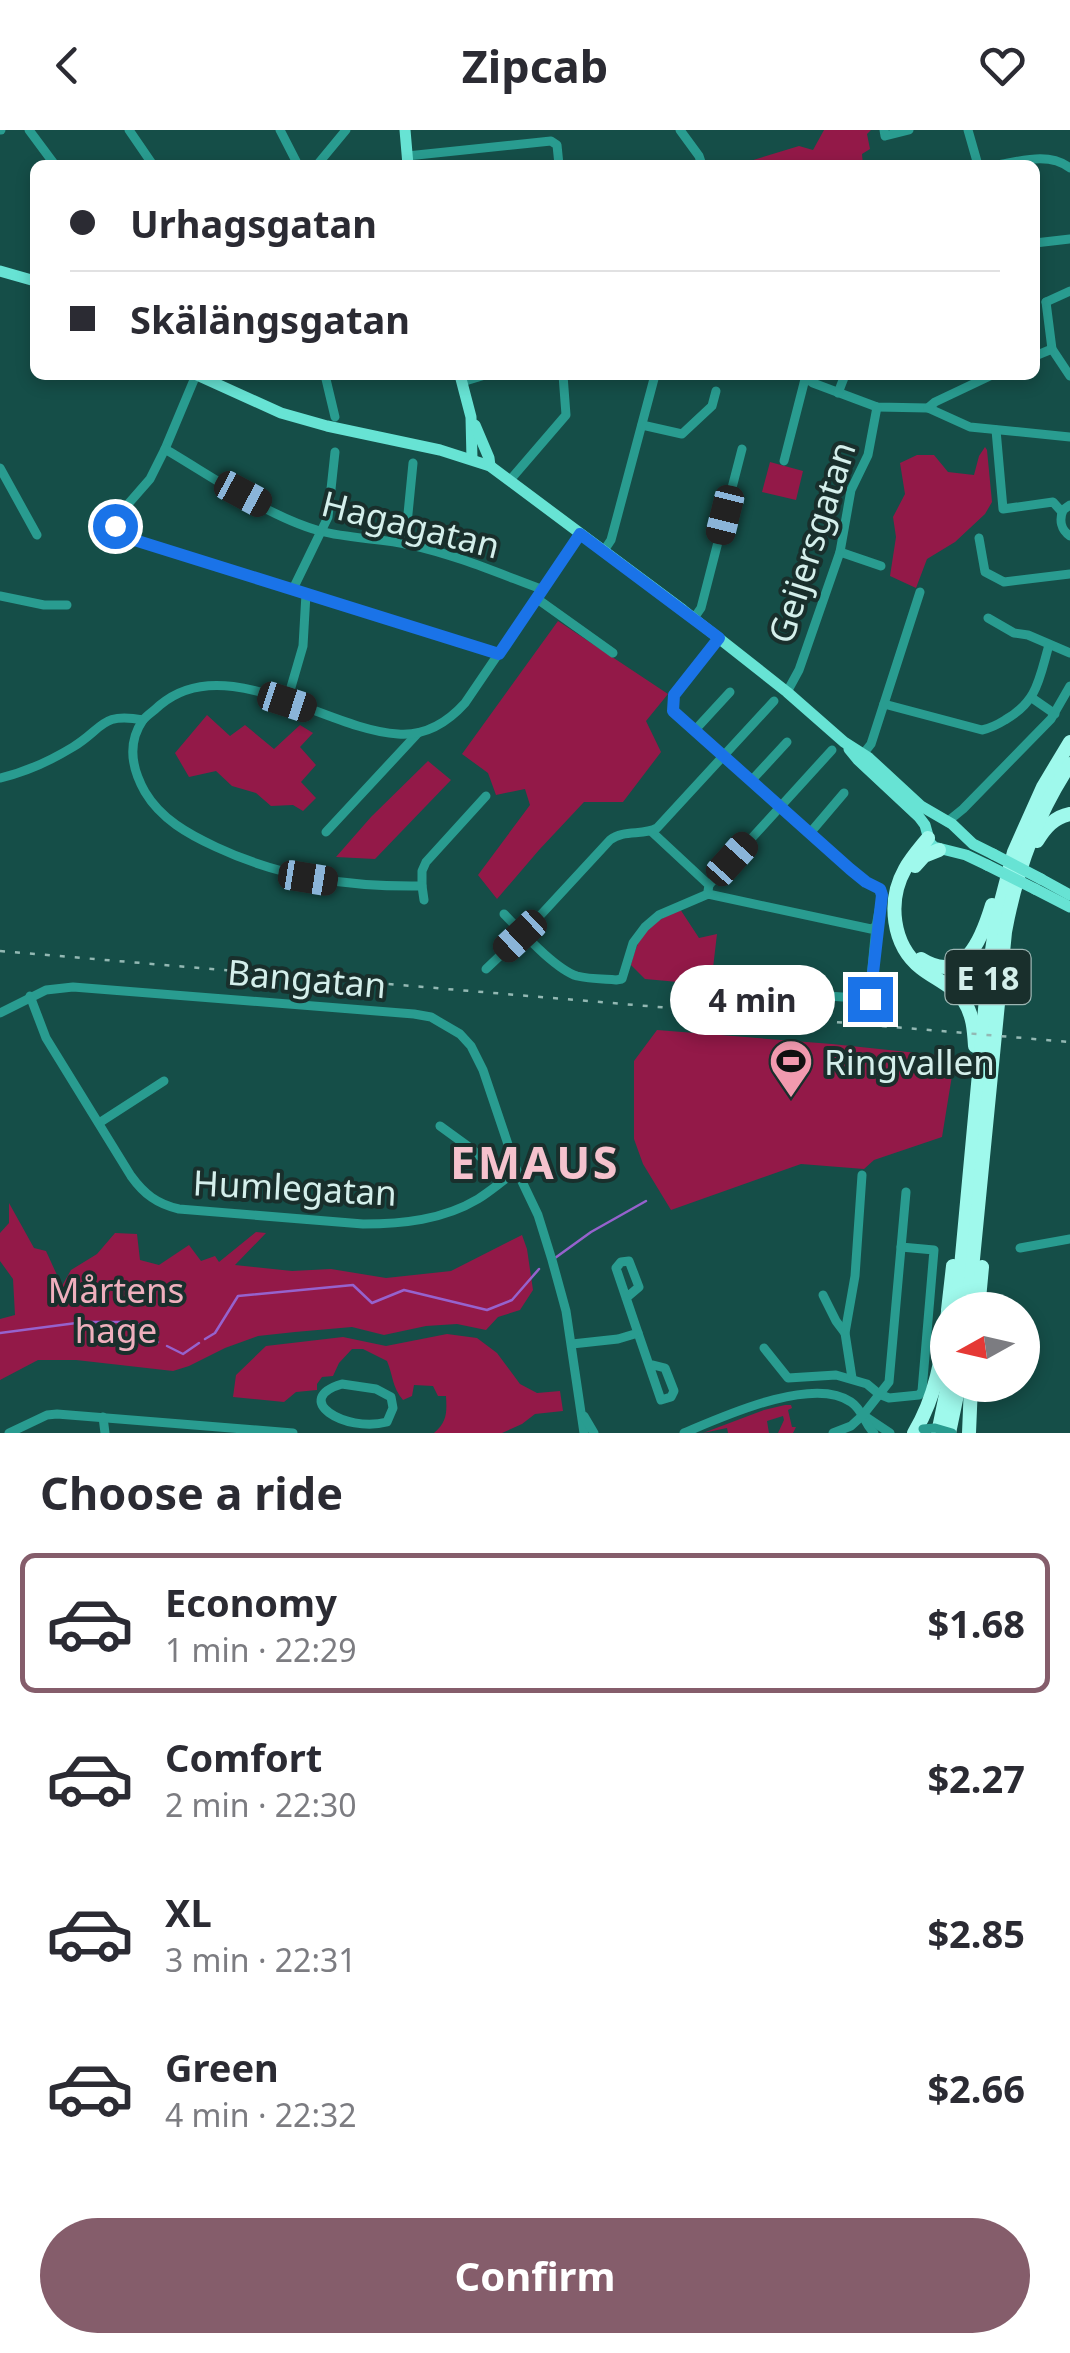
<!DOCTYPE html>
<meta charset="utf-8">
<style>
body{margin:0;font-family:"Noto Sans",sans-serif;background:#f2f2f3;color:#2b2b33;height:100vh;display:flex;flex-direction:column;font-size:38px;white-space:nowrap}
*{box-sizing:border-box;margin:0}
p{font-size:32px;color:#7c7c81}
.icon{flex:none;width:55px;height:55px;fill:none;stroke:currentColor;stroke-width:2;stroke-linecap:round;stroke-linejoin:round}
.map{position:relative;height:1303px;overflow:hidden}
.side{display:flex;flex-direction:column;background:#fff;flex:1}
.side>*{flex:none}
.guide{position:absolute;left:30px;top:30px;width:1010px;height:220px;border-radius:15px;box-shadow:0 5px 15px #0003;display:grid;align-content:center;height:220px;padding:0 40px;background:#fff}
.needle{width:65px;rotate:262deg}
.fabs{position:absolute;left:930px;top:1162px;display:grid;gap:20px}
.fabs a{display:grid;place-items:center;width:110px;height:110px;border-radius:50%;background:#fff;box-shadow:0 5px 15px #0003;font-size:50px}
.end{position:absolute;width:45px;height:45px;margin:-22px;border:12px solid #1a73e8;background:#fff;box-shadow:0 0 0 5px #fff}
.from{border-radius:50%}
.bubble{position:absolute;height:70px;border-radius:35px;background:#fff;box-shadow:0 5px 15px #0003;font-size:32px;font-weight:700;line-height:70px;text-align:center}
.car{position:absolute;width:30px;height:60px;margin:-30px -15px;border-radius:12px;box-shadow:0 0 8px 2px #0007;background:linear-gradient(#222 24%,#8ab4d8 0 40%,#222 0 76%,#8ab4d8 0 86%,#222 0)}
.guide b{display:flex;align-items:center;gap:35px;height:95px;font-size:38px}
.guide b+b{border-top:2px solid #e1e1e2}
.guide i{width:25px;height:25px;background:#2b2b33}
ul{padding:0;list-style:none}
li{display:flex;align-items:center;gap:30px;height:140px;margin:0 20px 15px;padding:0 20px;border:5px solid transparent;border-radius:15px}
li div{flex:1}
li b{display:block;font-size:38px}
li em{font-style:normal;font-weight:700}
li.selected{border-color:#855d6b}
li>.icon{width:90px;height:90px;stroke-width:1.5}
h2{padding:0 40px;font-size:45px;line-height:120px}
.primary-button{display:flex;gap:20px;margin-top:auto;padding:20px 40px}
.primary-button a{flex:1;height:115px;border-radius:60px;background:#855d6b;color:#fff;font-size:40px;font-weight:700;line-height:115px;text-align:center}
header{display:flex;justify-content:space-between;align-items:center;height:130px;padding:0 40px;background:#fff;font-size:45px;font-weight:700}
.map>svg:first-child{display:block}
.green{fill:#931948}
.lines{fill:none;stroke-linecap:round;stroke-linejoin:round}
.stream{stroke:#9662cd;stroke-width:2.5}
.minor{stroke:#299c90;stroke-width:9}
.major{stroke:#67e3d4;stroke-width:11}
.highway{stroke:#9ff9ec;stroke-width:14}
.rail{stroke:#93b8b3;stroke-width:2.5;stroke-dasharray:5 10;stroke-linecap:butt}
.minor-bridge{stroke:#299c90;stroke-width:9}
.major-bridge{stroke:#67e3d4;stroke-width:11}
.route{stroke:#1a73e8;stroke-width:12}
.labels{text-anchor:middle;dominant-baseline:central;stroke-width:8;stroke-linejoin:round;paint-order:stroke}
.shield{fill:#192f2c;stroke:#9cb5b2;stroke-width:2.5}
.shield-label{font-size:32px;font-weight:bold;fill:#d4efeb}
.street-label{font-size:35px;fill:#d4efeb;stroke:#192f2c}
.poi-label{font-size:35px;fill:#d4efeb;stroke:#192f2c;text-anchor:start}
.park-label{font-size:35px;fill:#efafbd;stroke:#192f2c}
.district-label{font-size:45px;font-weight:bold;letter-spacing:2.5px;fill:#f5c2cd;stroke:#192f2c}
</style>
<header><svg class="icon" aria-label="back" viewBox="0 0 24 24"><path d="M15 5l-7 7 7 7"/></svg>Zipcab<svg class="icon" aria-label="heart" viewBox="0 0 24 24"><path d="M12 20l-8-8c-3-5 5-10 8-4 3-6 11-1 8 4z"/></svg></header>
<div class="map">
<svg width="1070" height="1303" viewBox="0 0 1070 1303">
<rect width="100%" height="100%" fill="#154e48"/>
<g class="green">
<path d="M824,0H871L867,4L870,19L862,24L863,35H746L750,31L799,16L813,20Z"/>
<path d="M985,317L987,320L992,372L985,384L955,412L927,429L916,458L890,446L896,407L893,387L905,364L900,333L917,325H934L948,342L974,345L979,326Z"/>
<path d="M770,332L803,341L796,370L762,362Z"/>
<path d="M558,491L668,564L646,591L661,622L623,672H584L539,720L497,769L478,745L530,675L525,659L496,665L488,643L462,624Z"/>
<path d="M207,585L230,606L245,595L274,619L300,595L313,603L300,617L316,635L301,652L316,668L303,681L293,675L271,676L256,663L232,656L216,641L189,647L175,623Z"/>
<path d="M428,631L451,650L375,729L336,727L371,687Z"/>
<path d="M680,779L699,808L717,804L711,855L645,849L631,835C640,800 649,795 680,779Z"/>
<path d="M657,900L832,914L955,927L942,1007L874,1030L864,1039L801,1034L671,1080L643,1034L634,1009V931Z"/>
<path d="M9,1073L34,1118L46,1121L62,1156L71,1140L97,1124L115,1103L137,1104L140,1130L159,1135L189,1115L201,1131L215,1126L219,1132L256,1102L266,1103L235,1135L292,1141L331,1139L386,1148L451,1141L522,1105L527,1119L533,1160L520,1180L498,1187L486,1200L457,1194L426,1196L384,1205L352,1197L295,1202L258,1206L225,1218L189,1236L173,1241L76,1230H38L0,1250V1189L15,1185L13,1149L0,1131V1103L9,1093Z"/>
<path d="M447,1204L477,1208L497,1223L520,1254L537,1263L560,1261L563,1281L535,1284L522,1294L502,1303H434C447,1292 447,1283 446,1266H438L433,1256L414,1255L412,1266L403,1270C392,1257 393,1245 387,1231L363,1219H352L339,1233L333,1246L322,1247L317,1254V1260L296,1262L284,1272L233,1267L236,1245L266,1216L343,1207L386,1216Z"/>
<path d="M785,1275H791L792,1278L788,1280L792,1297H796L793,1303H778L784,1290L783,1286L767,1291L769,1303H728L727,1298L703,1303L764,1280Z"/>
</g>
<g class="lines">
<g class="stream">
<path d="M555,1128L591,1102L646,1071"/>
<path d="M0,1203L84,1192H136L149,1207L158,1212"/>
<path d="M205,1209L215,1203L238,1166L353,1155L372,1173L404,1160L487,1180L512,1170L539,1139"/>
<path d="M167,1216L183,1224L199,1213"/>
</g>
<g class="minor">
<path d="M0,0H1"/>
<path d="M29,0L55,35"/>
<path d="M129,0L153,35"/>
<path d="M280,0L298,35"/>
<path d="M680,0L699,26L702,35"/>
<path d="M884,0L885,6L909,0"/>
<path d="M968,0L978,35"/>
<path d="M407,26L551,11L557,15L559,35"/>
<path d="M317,35L346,0"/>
<path d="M997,35C1021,31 1049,22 1070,38"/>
<path d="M1035,113L1070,109"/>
<path d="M1046,172L1052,219L1070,246"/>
<path d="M1046,172L1070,161"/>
<path d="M1035,226L1052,219"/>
<path d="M196,245L165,319L150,349L115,389L118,404L499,524"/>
<path d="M325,245L335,287"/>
<path d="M802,245L813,253L877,277L928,278L970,297L1070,307"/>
<path d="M462,252L485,245"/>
<path d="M838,263L845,245"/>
<path d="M928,278L935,272L992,245"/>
<path d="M642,295L682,304L712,276L716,261"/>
<path d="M996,300L1003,379L1053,372L1062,382"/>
<path d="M165,319C211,346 269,387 320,401C350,409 381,408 411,415C456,425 498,443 541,459"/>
<path d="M784,331L805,249"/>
<path d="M0,338L37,405"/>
<path d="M510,350L566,285L563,245"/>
<path d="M1070,375L1063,380C1059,390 1061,400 1070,406"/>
<path d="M979,408L985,442L1004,452L1070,444"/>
<path d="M405,414L413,333"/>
<path d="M603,422L611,410L655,245"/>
<path d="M840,422L881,436"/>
<path d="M293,459L328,387L335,322"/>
<path d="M0,466L44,475H67"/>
<path d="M536,468L613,523"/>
<path d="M694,488L701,478L742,319"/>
<path d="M988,488L1014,503L1028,505L1070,523"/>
<path d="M787,562L799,540L840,422L851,360L868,325L877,277"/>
<path d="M1032,568L1055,584"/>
<path d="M287,571L303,516L306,464"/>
<path d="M884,574L982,600C991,598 997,595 1005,590C1038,571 1039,549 1049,515"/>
<path d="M695,600L730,562"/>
<path d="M860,628L871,614L920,462"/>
<path d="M0,648C26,642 50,631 73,617C104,598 101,582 143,590"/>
<path d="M751,651L787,612"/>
<path d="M947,692L963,679L1051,589L1070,556"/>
<path d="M326,702L418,603"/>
<path d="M652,702L709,755L708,761"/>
<path d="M810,703L844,663"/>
<path d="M709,755L832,620"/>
<path d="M422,756V741L426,732L486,666"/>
<path d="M424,770L422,756C350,757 282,748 216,717C188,704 161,689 145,662C132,639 127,613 143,590C147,585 155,580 160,575C226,519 326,600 398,604C426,606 447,593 465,573L580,404"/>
<path d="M504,784C521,801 555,839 577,846C589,849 603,849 616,850L622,849L633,813L645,797L659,785L708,764L871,799L876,796L882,765L880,759L867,753L850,739L673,581L674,565L719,508"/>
<path d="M486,839L524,803L610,710C624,699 643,706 657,698L774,571"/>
<path d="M707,857L869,869L876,796"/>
<path d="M30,866L46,908L131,1046C144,1064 157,1074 179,1079L363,1094C402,1094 443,1090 478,1069C491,1061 503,1050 517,1041"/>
<path d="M0,883L46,860L73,857L414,884L431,887L460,904L471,916L483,940L517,1041L538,1085L552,1130L566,1181L584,1303"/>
<path d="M99,993L164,951"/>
<path d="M440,996L473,1020L504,1049"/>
<path d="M1020,1118L1070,1109"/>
<path d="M823,1165L836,1191L845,1203"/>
<path d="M638,1203L661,1270L671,1267L674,1261L665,1238L649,1234"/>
<path d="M572,1214L618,1209L638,1203L616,1138L621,1132L629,1131L639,1157L626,1168"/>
<path d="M764,1218L788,1248L836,1245L867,1254L879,1264L889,1268L919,1265L922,1261L934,1120L901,1117"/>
<path d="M852,1248L845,1203L855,1146L862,1045"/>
<path d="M342,1254L376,1259L391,1267L393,1278L387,1292C344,1303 291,1269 342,1254Z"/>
<path d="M863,1285L890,1303"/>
<path d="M584,1286L594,1303"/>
<path d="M103,1287L105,1303"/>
<path d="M9,1303L47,1285L57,1284L293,1303"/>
<path d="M684,1303C722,1287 813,1245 851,1272C863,1280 864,1293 874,1303"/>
<path d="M833,1303L851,1296L863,1285L889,1252L906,1062"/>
</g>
<g class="major">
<path d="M405,0L408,35"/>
<path d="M0,141L35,151"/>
<path d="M197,245L281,283L327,296L440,320L490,336L683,480L787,562L844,612L869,628L921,676L952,694L973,714L993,724"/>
<path d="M460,245L471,287L472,329"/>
<path d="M475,295L489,328L490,336"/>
<path d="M849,619L858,630L919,687L925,695L930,713L934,717L966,725L987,735"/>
<path d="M1041,749L1070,765"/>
<path d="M1035,759L1070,777"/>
</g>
<g class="highway">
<path d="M928,708C920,718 911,728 905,739C887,771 892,815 921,838C935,849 953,856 964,871C973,885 974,900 975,916"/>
<path d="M1037,711C1045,698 1054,687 1070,684"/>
<path d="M915,736L924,726L939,720"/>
<path d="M921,829C964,856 982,808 992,775"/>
<path d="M948,1180L953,1136"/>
<path d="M957,1180L988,847L997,787L1014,722L1043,657L1070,612"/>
<path d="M968,1180L1005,802C1016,742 1036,685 1070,634"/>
<path d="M978,1180L982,1137"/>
<path d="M914,1303C937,1265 942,1225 948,1182"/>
<path d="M938,1303L948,1255"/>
<path d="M949,1303L959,1255"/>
<path d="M969,1303L971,1255"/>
</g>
<path class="rail" d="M0,821L1070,912"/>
<path class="minor-bridge" d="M923,1299L935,1298L952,1303"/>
<g class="major-bridge">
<path d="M993,724L1041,749"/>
<path d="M987,735L1035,759"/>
</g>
</g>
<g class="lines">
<path class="route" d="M115,396L118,404L128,408L499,524L580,404L719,508L674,565L673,581L850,739L866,752L880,759L882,765L870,869"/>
</g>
<defs>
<g id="stadium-pin" transform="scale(2.25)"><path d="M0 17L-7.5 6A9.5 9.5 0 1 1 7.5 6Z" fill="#f29aaf" stroke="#192f2c"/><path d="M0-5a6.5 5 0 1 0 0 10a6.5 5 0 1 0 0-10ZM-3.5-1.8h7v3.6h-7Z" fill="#111"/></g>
</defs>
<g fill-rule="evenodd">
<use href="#stadium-pin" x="791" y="931"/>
</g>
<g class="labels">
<rect class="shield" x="945.5" y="820" width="85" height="54" rx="8"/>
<g class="shield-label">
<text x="988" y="847">E 18</text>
</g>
<g class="street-label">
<text transform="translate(411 394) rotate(14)">Hagagatan</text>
<text transform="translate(811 412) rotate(-72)">Geijersgatan</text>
<text transform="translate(307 848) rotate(5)">Bangatan</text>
<text transform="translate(295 1057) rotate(3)">Humlegatan</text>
</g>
<g class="poi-label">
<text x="824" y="931">Ringvallen</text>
</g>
<g class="park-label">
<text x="116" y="1159">Mårtens<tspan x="116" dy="40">hage</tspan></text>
</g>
<g class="district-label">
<text x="535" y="1031">EMAUS</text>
</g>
</g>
</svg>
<div class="fabs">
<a><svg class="needle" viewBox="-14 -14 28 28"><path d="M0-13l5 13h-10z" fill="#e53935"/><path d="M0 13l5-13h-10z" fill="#7c7c81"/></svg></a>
</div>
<i class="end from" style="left:115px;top:396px"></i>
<i class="end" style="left:870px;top:869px"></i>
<div class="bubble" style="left:670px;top:835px;width:165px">4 min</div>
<i class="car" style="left:243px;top:364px;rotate:118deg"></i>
<i class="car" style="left:725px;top:385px;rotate:194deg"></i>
<i class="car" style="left:287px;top:572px;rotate:108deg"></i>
<i class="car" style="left:732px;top:729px;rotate:42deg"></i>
<i class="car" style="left:308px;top:748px;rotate:99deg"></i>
<i class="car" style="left:520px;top:806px;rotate:227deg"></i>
<div class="guide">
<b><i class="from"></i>Urhagsgatan</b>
<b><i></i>Skälängsgatan</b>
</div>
</div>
<section class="side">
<h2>Choose a ride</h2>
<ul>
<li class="selected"><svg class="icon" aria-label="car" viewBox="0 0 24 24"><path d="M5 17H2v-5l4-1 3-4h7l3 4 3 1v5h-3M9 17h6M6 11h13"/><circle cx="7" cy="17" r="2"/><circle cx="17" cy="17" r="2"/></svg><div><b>Economy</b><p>1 min · 22:29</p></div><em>$1.68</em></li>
<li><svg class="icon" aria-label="car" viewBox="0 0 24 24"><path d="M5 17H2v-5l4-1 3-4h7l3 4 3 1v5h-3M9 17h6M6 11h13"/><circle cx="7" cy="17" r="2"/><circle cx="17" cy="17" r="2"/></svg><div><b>Comfort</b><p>2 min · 22:30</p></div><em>$2.27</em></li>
<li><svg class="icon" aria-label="car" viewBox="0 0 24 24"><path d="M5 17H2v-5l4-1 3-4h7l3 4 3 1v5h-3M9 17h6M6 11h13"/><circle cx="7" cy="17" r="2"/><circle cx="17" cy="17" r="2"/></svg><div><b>XL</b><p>3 min · 22:31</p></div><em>$2.85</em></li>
<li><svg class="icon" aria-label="car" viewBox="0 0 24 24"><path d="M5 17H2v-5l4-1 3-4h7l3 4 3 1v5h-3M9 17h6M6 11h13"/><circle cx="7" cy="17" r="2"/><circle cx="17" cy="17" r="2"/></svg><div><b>Green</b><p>4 min · 22:32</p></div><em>$2.66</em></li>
</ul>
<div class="primary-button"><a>Confirm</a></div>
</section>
